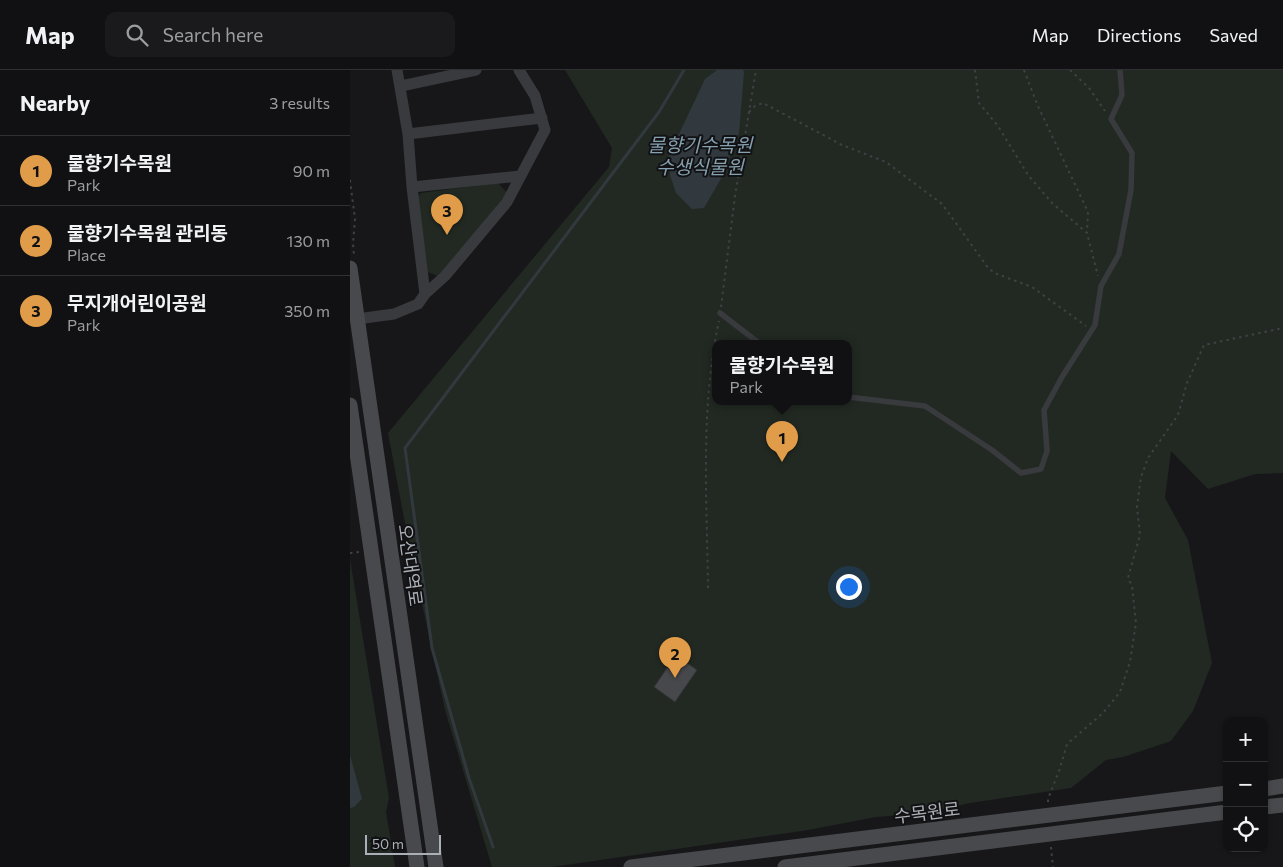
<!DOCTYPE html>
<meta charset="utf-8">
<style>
body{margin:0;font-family:Commissioner,"Noto Sans KR",sans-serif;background:#1a1a1c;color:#f1f3f6}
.controls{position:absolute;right:15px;bottom:15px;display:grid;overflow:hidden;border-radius:10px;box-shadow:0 1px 4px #0004}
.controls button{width:45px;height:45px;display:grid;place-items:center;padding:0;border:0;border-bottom:1px solid #303133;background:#111113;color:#f1f3f6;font:25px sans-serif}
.scale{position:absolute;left:15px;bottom:12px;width:76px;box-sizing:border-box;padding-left:5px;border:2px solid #abb0b7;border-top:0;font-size:14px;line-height:18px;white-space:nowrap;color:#abb0b7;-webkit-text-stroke:4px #121214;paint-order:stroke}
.you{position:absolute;left:498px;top:516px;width:18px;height:18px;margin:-12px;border:4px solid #fff;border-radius:50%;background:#1a73e8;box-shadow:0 0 0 8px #1a73e833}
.badge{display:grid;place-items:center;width:32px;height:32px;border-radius:50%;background:#e09c48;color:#111;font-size:16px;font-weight:700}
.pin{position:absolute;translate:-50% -41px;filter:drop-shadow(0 1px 2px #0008)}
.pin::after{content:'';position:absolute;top:26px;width:18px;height:15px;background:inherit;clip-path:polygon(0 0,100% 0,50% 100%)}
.popup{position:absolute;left:362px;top:270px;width:140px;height:65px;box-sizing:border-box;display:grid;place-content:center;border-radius:10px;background:#111113;filter:drop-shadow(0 1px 4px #0005);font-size:16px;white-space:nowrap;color:#9c9da0}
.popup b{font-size:19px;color:#f1f3f6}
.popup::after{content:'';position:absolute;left:50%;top:100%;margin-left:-10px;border:10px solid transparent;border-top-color:#111113}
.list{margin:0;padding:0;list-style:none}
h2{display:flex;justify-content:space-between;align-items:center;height:65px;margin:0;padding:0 20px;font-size:21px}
h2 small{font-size:16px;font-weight:400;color:#9c9da0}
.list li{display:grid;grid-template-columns:32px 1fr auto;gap:15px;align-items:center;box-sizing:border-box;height:70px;padding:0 20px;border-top:1px solid #303133}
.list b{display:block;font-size:19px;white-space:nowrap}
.list p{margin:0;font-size:16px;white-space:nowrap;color:#9c9da0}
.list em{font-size:16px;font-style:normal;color:#9c9da0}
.icon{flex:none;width:28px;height:28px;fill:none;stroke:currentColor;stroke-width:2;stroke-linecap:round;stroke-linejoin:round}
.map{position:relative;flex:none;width:933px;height:797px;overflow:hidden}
header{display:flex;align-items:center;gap:30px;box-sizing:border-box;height:70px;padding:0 25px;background:#111113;border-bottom:1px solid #303133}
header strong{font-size:24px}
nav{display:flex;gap:28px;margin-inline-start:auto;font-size:18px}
.search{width:350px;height:45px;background:#1a1a1c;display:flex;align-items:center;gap:12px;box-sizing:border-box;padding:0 18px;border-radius:10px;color:#9c9da0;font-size:19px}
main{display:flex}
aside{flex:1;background:#111113}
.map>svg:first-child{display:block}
.green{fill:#222922;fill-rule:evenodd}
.water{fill:#31393e}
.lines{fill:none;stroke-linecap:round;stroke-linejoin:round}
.stream{stroke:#31393e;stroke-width:3}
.building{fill:#46484b;stroke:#313235}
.path{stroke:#3f4145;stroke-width:2;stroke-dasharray:2.5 4;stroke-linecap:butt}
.lane{stroke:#393a3e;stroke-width:5.5}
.street{stroke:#393a3e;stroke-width:11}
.secondary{stroke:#47494d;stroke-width:15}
.labels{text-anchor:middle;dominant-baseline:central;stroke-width:4;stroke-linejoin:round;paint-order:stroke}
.street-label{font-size:18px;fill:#abb0b7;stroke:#121214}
.water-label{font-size:19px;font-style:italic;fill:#85a0af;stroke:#121214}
</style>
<header>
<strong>Map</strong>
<div class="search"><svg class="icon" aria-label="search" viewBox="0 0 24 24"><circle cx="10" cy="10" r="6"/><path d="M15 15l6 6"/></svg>Search here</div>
<nav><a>Map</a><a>Directions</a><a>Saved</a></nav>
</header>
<main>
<aside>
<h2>Nearby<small>3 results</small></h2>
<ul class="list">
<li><span class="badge">1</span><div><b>물향기수목원</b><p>Park</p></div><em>90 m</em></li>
<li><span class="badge">2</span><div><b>물향기수목원 관리동</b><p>Place</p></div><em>130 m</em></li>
<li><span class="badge">3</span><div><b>무지개어린이공원</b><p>Park</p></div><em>350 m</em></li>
</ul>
</aside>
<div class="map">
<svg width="933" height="797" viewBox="0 0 933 797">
<rect width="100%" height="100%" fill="#171719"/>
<!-- green -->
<path class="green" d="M 215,0 L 933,0 L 933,403 L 905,404 L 858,419 L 821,381 L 815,428 L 838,470 L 862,593 L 843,641 L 821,671 L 773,687 L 756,690 L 721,718 L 620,733 L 576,743 L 526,747 L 458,760 L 202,797 L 142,797 L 95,640 L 58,469 L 38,363 L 259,97 L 262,78 ZM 366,273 L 498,273 L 498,331 L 366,331 Z
M 148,113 L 157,123 L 90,207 L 75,201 L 66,128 L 71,123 Z
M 0,489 L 39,728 L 36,742 L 45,797 L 0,797 Z"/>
<!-- water -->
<path class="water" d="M 367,0 L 393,0 L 394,2 L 389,63 L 372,107 L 354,138 L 342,139 L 326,123 L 320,105 L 319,79 L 329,64 L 355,9 Z
M 0,685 L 12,729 L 4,737 L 0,738 Z"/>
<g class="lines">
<!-- stream -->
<path class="stream" d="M 143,777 L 119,708 L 82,578 L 55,378 L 309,42 L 334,0"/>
</g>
<!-- building -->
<path class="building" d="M 326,585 L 347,600 L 325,632 L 304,617 Z"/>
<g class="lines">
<!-- path -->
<path class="path" d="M 625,0 L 629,33 L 648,56 L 678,105 L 702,133 L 737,163 L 748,206
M 674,0 L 687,34 L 738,142 L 737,163
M 720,0 L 739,18 L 755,41
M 399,42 L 405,36 L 413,33 L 492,75 L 536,92 L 592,134 L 639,199 L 647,204 L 682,217 L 736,256
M 0,110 L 5,149 L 3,174 L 4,186
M 371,237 L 385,126 L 406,0
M 0,483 L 10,482
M 358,518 C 357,431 350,337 369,251
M 698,732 L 698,729 L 709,701 L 717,674 L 753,643 L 770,622 L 780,592 L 786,553 L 782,516 L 778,508 L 790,465 L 787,437 L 791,407 L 798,388 L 828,345 L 837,313 L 854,275 L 933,258
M 701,777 L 703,797"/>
<!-- lane -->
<path class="lane" d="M 370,243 L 409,273
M 498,327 L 575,336 L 642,380 L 671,403 L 691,399 L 697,381 L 694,340 L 712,307 L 745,255 L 751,216 L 769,184 L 781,120 L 782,83 L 761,49 L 772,25 L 770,0"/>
<!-- street -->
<path class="street" d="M 47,0 L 58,64 L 62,117 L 75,224
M 51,16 L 126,0
M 58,64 L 192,48
M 62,117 L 170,106
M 7,249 L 44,244 L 68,234 L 75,224 L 95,206 L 157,132 L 195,60 L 185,26 L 169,0"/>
<!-- secondary -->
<path class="secondary" d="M 0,198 L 86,797
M 0,335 L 67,797
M 914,719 L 933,716
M 914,737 L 933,735
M 281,797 L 877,723
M 435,797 L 877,742"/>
</g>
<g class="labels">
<!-- street labels -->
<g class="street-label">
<text transform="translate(61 495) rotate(82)">오산대역로</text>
<text transform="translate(577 742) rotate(-7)">수목원로</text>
</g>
<!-- water labels -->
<g class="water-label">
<text x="350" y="74">물향기수목원<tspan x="350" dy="22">수생식물원</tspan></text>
</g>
</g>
</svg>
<div class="controls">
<button>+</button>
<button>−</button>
<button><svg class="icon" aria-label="locate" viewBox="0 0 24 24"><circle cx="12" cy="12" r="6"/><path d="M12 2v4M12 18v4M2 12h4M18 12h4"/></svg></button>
</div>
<div class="scale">50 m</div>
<div class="you"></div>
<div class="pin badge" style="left:432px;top:392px">1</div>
<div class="popup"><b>물향기수목원</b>Park</div>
<div class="pin badge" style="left:325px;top:608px">2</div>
<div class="pin badge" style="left:97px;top:165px">3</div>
</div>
</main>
